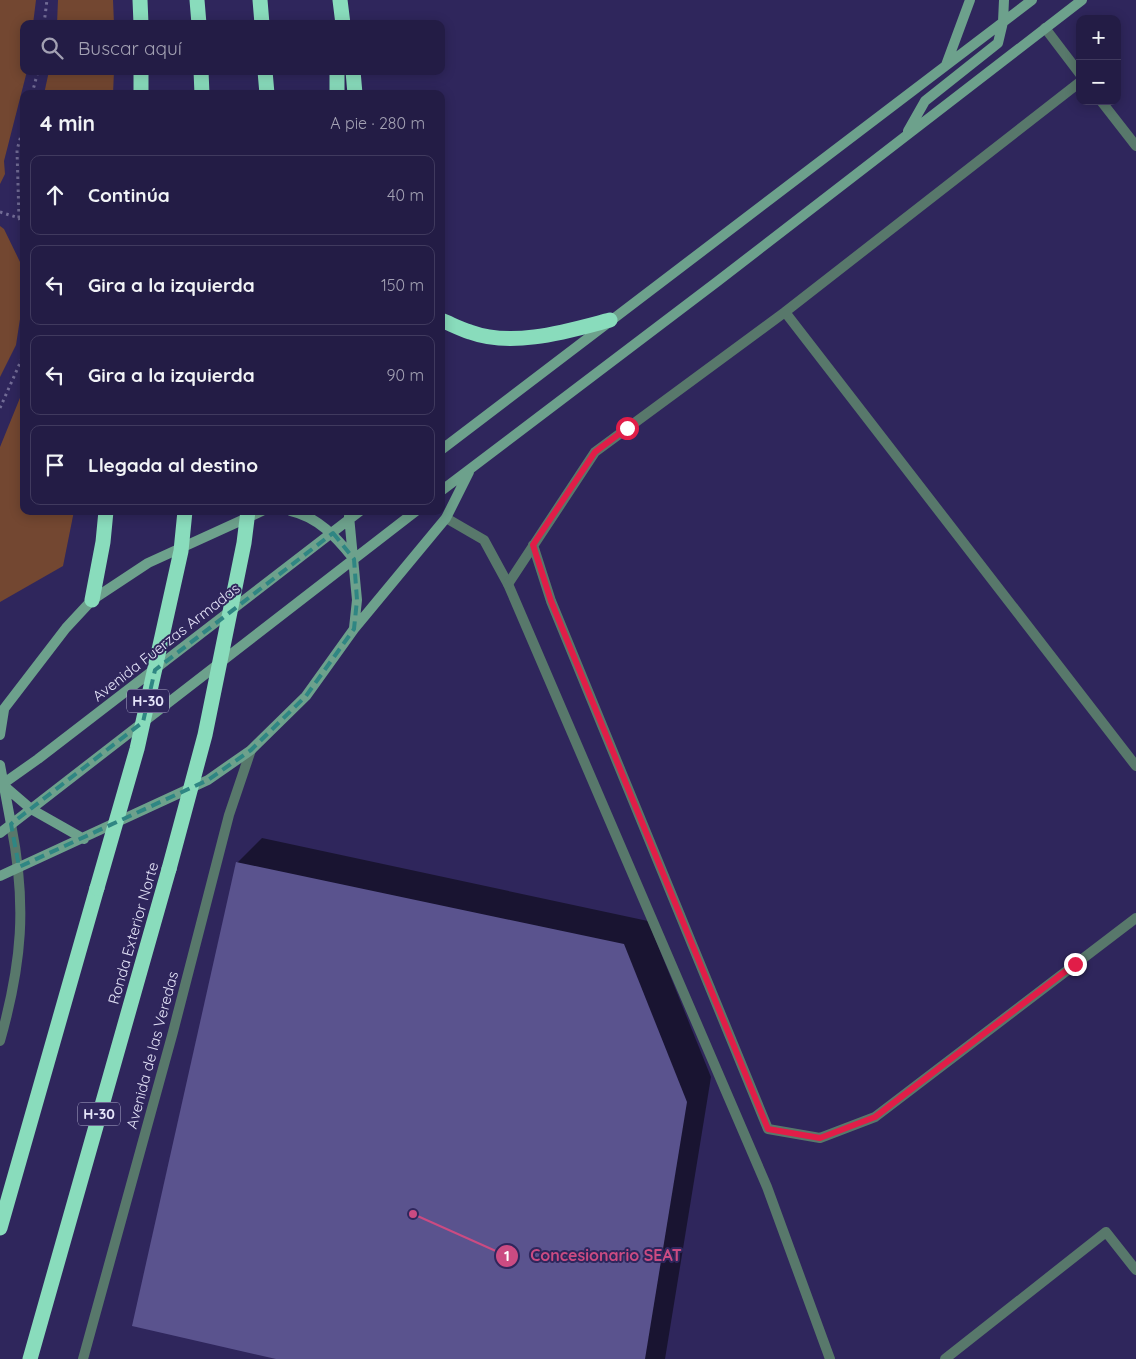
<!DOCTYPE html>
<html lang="es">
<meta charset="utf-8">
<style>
body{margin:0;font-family:Quicksand,sans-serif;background:#2f2950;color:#f1f3f6}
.controls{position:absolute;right:15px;top:15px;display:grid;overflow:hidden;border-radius:10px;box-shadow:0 2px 12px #0003}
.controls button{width:45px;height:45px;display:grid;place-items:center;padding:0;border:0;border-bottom:1px solid #403a5e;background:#231c45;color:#f1f3f6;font:25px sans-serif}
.stop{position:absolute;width:15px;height:15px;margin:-11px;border:4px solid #e11d48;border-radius:50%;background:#fff}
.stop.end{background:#e11d48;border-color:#fff;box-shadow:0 1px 5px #0008}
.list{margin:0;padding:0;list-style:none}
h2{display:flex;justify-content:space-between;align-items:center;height:65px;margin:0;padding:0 20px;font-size:21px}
h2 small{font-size:16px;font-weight:400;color:#a3a1b3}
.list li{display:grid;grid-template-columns:32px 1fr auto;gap:15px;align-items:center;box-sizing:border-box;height:80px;margin:0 10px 10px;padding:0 10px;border:1px solid #403a5e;border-radius:10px}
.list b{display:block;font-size:19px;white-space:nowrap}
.list em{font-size:16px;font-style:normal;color:#a3a1b3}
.icon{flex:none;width:28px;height:28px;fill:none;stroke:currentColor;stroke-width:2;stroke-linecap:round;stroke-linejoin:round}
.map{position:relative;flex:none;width:1136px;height:1359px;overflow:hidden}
.search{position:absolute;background:#231c45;box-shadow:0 2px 12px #0003;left:20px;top:20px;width:425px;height:55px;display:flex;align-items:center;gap:12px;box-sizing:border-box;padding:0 18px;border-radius:10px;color:#a3a1b3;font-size:19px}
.panel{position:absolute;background:#231c45;box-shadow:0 2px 12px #0003;left:20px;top:90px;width:425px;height:425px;border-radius:10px}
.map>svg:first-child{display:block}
.green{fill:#734731}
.shadow{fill:#0007}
.building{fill:#5a538e}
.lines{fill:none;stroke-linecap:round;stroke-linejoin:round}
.path{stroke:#726c96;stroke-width:3;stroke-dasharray:2.5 4;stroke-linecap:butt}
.service{stroke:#58786b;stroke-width:10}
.minor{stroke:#58786b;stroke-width:10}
.tertiary{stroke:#58786b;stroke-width:10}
.secondary{stroke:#6da18c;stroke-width:10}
.motorway{stroke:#89dcbc;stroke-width:15}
.motorway-bridge{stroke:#89dcbc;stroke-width:15}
.route{stroke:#e11d48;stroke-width:6}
.marked{fill:none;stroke:#2f8683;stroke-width:4;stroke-dasharray:10 6;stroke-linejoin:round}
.labels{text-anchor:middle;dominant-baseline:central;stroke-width:4;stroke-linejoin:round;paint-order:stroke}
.shield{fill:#2f265c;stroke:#aeabca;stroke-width:1}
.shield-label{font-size:14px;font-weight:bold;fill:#e5e4f9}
.street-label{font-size:15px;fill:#e5e4f9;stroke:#2f265c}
.leader{fill:none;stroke:#cb4b82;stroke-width:2}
.callout-dot{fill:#cb4b82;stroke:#2f265c;stroke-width:2}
.mark-label{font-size:15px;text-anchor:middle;font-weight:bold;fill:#fff}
.callout-label{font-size:16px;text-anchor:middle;font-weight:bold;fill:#cb4b82;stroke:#2f265c;stroke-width:4;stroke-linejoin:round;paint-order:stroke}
</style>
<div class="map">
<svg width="1136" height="1359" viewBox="0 0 1136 1359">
<rect width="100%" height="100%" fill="#2f265c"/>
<!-- green -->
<path class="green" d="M 0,0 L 36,0 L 33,24 L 24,24 L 24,71 L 27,71 L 4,161 L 5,174 L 0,184 Z
M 58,0 L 113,0 L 114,24 L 57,24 Z
M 49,71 L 114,71 L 113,94 L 44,94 Z
M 0,226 L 4,229 L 22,266 L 22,306 L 16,345 L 0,377 Z
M 24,388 L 24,511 L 74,511 L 63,566 L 0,602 L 0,447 Z"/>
<!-- shadow -->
<path class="shadow" d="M 262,838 L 648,921 L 711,1077 L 665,1359 L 282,1359 L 237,863 Z"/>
<!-- building -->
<path class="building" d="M 236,862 L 624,944 L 687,1102 L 645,1359 L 276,1359 L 132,1326 Z"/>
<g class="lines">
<!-- path -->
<path class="path" d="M 44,24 L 47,0
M 32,94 L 38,71
M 0,212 L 19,218 L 24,230
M 19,218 L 17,150 L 24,125
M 0,408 L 24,354"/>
<!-- service -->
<path class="service" d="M 446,518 L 484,540 L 508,584 L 767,1187 L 830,1359"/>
<!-- minor -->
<path class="minor" d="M 1045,28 L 1080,74
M 1101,101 L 1136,146
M 785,312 L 1080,82
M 533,545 L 551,601 L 768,1129 L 820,1138 L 875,1117 L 1136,918
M 508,584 L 595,452 L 785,312 L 1136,766
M 945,1359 L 1106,1232 L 1136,1270"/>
<!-- tertiary -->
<path class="tertiary" d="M 0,1041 C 22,963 27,905 11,824
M 83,1359 L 173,1032 L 229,815 L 251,750"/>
<!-- secondary -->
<path class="secondary" d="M 946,65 L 970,0
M 908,131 L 925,101 L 998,43 L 1003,22 L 1004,0
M 441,450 L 1032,0
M 441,491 L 718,281 L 1082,0
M 291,511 C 318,517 336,537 353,558
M 349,516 L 357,600 L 354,628
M 0,714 L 66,628 L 92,600 L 148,563 L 262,511
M 0,735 L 4,710
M 0,765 L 11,824
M 2,784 L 31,809 L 84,839
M 0,786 L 38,759 L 360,511
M 0,833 L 416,511
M 0,876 L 208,780 L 251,750 L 306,696 L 354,629 L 446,518 L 469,472"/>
<!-- motorway -->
<path class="motorway" d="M 140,0 L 141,24
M 197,0 L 199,24
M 260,0 L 262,24
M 340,0 L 343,24
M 201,71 L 202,94
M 265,71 L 267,94
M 337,71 L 337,94
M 353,71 L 355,94
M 141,94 L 141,71
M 441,320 C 451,324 460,329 470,332 C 513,348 568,331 610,320
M 92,600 L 103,542 L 106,511
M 0,1228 L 97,888
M 30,1359 L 169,869"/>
<!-- motorway-bridge -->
<path class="motorway-bridge" d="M 169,869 L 205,735 L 244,543 L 248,511
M 97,888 L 137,749 L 181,551 L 185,511"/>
</g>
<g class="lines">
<!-- route -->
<path class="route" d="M 627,428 L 595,452 L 533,545 L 551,601 L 768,1129 L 820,1138 L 875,1117 L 1075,964"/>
</g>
<!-- marked area -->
<path class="marked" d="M 333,533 L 354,559 L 357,600 L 354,629 L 306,696 L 251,750 L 208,780 L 19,867 L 11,824 L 143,722 L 155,670 Z"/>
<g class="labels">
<!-- shield labels -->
<g class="shield">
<rect x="127" y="689.5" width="42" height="23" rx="4"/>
<rect x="78" y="1102.5" width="42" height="23" rx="4"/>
</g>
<g class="shield-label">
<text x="148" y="701">H-30</text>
<text x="99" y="1114">H-30</text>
</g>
<!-- street labels -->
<g class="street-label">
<text transform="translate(166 642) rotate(-38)">Avenida Fuerzas Armadas</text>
<text transform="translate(133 933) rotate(-74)">Ronda Exterior Norte</text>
<text transform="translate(152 1050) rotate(-75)">Avenida de las Veredas</text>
</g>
</g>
<!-- callouts -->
<path class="leader" d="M413 1214L507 1256"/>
<g class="callout-dot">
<circle cx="413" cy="1214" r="5"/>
<circle cx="507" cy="1256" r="12"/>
</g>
<g class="mark-label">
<text x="507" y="1261">1</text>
</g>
<g class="callout-label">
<text x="606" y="1261">Concesionario SEAT</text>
</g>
</svg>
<div class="controls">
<button>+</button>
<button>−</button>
</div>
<div class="stop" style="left:627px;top:428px"></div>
<div class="stop end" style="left:1075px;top:964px"></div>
<div class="search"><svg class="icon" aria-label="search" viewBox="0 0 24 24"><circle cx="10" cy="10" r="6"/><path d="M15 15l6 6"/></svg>Buscar aquí</div>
<section class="panel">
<h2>4 min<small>A pie · 280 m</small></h2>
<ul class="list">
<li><svg class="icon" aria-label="ahead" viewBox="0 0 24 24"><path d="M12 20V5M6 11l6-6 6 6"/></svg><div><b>Continúa</b></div><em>40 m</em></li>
<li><svg class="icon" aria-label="left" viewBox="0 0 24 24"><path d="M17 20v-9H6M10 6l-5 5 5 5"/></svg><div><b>Gira a la izquierda</b></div><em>150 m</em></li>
<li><svg class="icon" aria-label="left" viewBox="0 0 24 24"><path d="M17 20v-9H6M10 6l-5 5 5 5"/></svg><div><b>Gira a la izquierda</b></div><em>90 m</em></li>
<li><svg class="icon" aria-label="arrive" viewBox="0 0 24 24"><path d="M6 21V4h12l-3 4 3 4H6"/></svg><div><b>Llegada al destino</b></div></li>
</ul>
</section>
</div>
